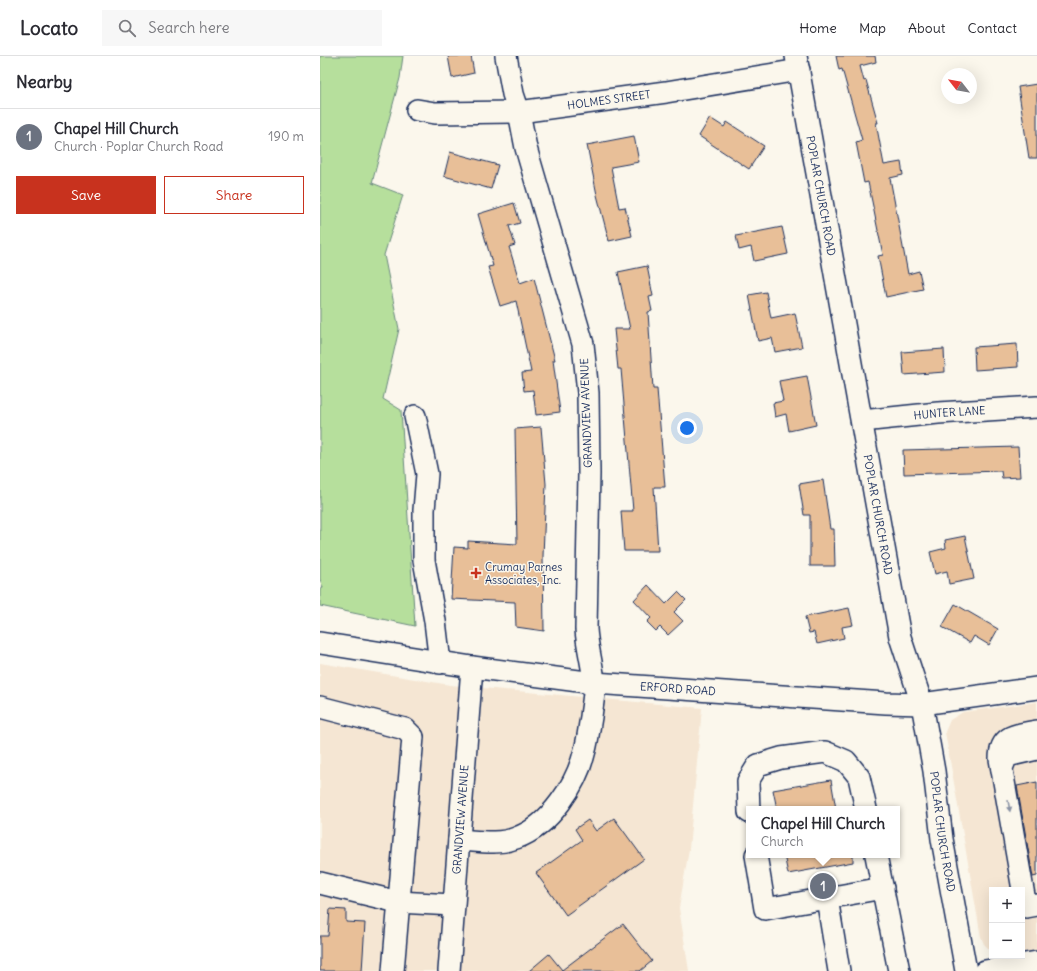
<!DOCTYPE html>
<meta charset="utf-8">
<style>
body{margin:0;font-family:Delius,sans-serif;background:#f7f7f7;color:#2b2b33}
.controls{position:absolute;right:12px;bottom:12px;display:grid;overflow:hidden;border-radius:0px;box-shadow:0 4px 16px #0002}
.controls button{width:36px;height:36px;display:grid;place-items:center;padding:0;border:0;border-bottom:1px solid #e1e1e2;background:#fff;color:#2b2b33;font:20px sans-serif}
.compass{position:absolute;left:621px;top:12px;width:36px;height:36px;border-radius:50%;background:#fff;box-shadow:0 4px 16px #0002;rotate:301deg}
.you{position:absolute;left:367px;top:372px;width:14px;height:14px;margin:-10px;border:3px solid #fff;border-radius:50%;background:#1a73e8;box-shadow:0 0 0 6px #1a73e833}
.badge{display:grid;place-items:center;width:26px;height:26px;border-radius:50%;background:#c8321e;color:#fff;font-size:13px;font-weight:700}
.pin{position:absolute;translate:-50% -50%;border:2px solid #fff;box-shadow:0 1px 4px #0006}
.popup{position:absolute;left:426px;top:750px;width:154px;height:52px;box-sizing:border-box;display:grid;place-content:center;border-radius:0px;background:#fff;filter:drop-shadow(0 1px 3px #0005);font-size:13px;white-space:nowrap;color:#7c7c81}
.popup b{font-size:15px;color:#2b2b33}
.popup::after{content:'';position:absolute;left:50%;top:100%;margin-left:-8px;border:8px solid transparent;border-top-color:#fff}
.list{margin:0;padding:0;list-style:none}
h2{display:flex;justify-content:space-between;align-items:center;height:52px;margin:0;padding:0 16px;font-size:17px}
h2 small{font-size:13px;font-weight:400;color:#7c7c81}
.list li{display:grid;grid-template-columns:26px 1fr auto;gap:12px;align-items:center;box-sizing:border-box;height:56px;padding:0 16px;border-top:1px solid #e1e1e2}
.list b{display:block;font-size:15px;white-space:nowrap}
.list p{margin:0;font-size:13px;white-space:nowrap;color:#7c7c81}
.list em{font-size:13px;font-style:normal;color:#7c7c81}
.actions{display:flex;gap:8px;padding:12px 16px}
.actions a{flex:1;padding:9px 0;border:1px solid #c8321e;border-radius:0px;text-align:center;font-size:14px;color:#c8321e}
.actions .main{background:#c8321e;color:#fff}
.icon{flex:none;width:22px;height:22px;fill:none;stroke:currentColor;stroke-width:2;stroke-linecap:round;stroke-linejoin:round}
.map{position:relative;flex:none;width:717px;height:915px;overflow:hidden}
header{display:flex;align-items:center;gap:24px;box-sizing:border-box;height:56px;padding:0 20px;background:#fff;border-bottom:1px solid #e1e1e2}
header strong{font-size:19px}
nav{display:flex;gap:22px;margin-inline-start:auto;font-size:14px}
.search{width:280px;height:36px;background:#f7f7f7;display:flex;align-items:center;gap:10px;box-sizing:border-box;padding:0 14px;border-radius:0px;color:#7c7c81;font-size:15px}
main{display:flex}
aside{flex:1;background:#fff}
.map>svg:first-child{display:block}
.built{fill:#f5e6d3}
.green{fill:#b6df9c;stroke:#68877d}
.building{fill:#e8bf98;stroke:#1b2f5e}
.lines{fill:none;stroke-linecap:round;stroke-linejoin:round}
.minor-casing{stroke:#1b2f5e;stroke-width:24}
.minor{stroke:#fbf7ec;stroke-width:21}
.oneway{fill:#8b93a5}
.poi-dot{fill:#c8321e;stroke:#fbf7ec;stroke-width:1.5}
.labels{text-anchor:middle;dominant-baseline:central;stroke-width:3;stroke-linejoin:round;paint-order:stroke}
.street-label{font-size:11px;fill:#1b2f5e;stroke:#fbf7ec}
.poi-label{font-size:11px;fill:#1b2f5e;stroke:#fbf7ec;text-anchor:start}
</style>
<header>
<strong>Locato</strong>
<div class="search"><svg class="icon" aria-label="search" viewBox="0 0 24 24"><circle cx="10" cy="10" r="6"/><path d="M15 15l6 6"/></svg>Search here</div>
<nav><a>Home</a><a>Map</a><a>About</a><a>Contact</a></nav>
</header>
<main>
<aside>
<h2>Nearby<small></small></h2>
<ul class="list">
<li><span class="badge" style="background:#6b7280">1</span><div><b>Chapel Hill Church</b><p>Church · Poplar Church Road</p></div><em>190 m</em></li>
</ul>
<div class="actions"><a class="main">Save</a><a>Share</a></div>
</aside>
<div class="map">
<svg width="717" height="915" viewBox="0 0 717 915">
<rect width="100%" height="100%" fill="#fbf7ec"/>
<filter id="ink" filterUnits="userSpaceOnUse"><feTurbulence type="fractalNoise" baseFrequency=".025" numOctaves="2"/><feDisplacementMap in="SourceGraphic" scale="8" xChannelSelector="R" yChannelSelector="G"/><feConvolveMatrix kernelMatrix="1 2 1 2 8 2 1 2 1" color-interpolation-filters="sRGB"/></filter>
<g filter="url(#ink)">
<!-- built -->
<path class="built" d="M 0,607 L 130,629 L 382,652 L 369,793 L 359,852 L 369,915 L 0,915 Z
M 717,646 L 717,895 L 702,897 L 702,834 L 672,834 L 672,896 L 664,888 L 661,881 L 625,676 L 630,664 L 643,656 Z"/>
<!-- green -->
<path class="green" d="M 0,0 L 83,0 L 80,22 L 52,127 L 83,139 L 64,199 L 79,273 L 63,343 L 81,354 L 95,570 L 0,550 L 0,534 L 3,532 L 0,523 Z"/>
<!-- building -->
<path class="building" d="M 128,0 L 151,0 L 154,17 L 132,22 Z
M 516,0 L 555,0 L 556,6 L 540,10 L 544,25 L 546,24 L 558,67 L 556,67 L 564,109 L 581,106 L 583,119 L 570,122 L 588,218 L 599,215 L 603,233 L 566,241 L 558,200 L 563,199 L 548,126 L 544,127 L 536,86 L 542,84 L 522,13 L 519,14 Z
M 717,28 L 717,102 L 709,102 L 698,31 Z
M 390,62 L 404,71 L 407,66 L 444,90 L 429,113 L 379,80 Z
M 314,80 L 319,106 L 291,111 L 299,152 L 305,151 L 312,180 L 289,185 L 277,139 L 267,89 Z
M 130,96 L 178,109 L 171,133 L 124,120 Z
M 194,147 L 200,167 L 189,170 L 195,189 L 189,191 L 200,227 L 214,222 L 235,304 L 233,304 L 240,356 L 216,359 L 213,334 L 204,335 L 202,317 L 211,316 L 196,245 L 180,250 L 168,211 L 173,210 L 158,158 Z
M 462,171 L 468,198 L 434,205 L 431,191 L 419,194 L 416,180 Z
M 327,210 L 333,240 L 329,241 L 332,255 L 328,256 L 333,333 L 337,333 L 345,431 L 334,431 L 338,495 L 304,495 L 301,455 L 313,455 L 301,313 L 298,313 L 294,273 L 310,273 L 298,216 Z
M 446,236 L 451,262 L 475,257 L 482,291 L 455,296 L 452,282 L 438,285 L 429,239 Z
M 697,288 L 698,311 L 655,314 L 654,291 Z
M 624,293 L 625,316 L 584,319 L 582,296 Z
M 487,320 L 496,369 L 469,375 L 466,358 L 455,361 L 453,347 L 463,345 L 459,325 Z
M 221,371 L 226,428 L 223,500 L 224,575 L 196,571 L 195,546 L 131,543 L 134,491 L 148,492 L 148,485 L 197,488 L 195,373 Z
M 698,391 L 700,421 L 682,422 L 681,415 L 584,418 L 583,394 Z
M 503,424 L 510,473 L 514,473 L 515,510 L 490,510 L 490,459 L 484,459 L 479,428 Z
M 645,480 L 654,523 L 629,528 L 627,515 L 615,518 L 610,496 L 626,492 L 625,484 Z
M 328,529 L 346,548 L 358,536 L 366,544 L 354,556 L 363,565 L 348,579 L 340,571 L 336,575 L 327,566 L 331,562 L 314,544 Z
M 635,548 L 678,573 L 669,589 L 654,580 L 650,587 L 622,571 Z
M 529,552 L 533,569 L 522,571 L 524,582 L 497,588 L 494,576 L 489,577 L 485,561 Z
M 511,724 L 516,753 L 457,753 L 453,734 Z
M 717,726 L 717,820 L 713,821 L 697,730 Z
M 294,762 L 324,803 L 246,859 L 216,817 L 262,784 L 255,773 L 268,764 L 276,775 Z
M 464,799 L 533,799 L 533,806 L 468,818 Z
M 10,853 L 26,854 L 26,866 L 45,867 L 42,915 L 0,915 L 0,880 L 8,880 Z
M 303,868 L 332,905 L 320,915 L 209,915 L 229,898 L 242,914 Z"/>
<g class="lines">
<!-- minor casing -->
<g class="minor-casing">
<g id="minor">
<path id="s1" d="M 476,0 L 580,581 L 602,648 L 614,715 L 622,783 L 646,915"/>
<path id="s2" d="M 97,54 L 115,57 L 199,56 L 346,36 L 479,14"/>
<path d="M 95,360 L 107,418 L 104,454 L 104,504 L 115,565 L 120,607"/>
<path id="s3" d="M 542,365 L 618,357 L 717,351"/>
<path id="s4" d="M 0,587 L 152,611 L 274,627 L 566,647 L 602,648 L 717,632"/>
<path d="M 0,651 L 85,673 L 93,681 L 73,915"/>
<path d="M 717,675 C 697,679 680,678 680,703 L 706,851 L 717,849"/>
<path d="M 682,712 L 687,700 L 717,693"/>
<path d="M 429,756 L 428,725 L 438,709 L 461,702 L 505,696 L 526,705 L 539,721 L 546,753"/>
<path d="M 139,784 C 157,785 179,789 196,782 C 230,770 257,728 265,694 C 268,683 269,672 271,661 C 272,650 275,638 274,627 C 273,610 267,591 266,573 L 269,418 L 268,337 L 263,288 L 206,92 L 199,56 L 193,38 L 186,0"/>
<path d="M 436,799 L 445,853 L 507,842 L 519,915"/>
<path d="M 556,799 L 579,915"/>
<path d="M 0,827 L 78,846 L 133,849"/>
<path d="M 507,842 L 563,832"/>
<path id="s5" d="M 129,915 L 152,611"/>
<path d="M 665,915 L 717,906"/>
</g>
</g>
<!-- minor -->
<use href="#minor" class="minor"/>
</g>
<!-- one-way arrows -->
<defs><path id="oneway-solid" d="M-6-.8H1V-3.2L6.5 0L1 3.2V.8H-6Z"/></defs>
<use class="oneway" href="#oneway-solid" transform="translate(689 750) rotate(80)"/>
</g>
<!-- markers -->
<path class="poi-dot" d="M154 511h4v4h4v4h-4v4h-4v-4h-4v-4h4z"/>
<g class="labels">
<!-- street labels -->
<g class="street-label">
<text stroke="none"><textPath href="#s2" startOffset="193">HOLMES STREET</textPath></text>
<text stroke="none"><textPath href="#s1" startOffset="142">POPLAR CHURCH ROAD</textPath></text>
<text transform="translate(266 357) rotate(-92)">GRANDVIEW AVENUE</text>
<text stroke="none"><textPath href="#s3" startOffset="88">HUNTER LANE</textPath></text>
<text stroke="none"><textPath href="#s1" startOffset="466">POPLAR CHURCH ROAD</textPath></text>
<text stroke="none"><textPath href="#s4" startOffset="361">ERFORD ROAD</textPath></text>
<text stroke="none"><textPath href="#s5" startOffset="152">GRANDVIEW AVENUE</textPath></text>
<text stroke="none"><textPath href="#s1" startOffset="790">POPLAR CHURCH ROAD</textPath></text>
</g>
<!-- poi labels -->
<g class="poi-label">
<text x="165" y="511">Crumay Parnes<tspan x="165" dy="13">Associates, Inc.</tspan></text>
</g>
</g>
</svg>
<div class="controls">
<button>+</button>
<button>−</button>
</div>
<svg class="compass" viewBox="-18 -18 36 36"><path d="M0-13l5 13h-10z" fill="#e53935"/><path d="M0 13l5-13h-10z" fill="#7c7c81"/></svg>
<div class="you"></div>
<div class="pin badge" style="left:503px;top:830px;background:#6b7280">1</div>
<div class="popup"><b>Chapel Hill Church</b>Church</div>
</div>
</main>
